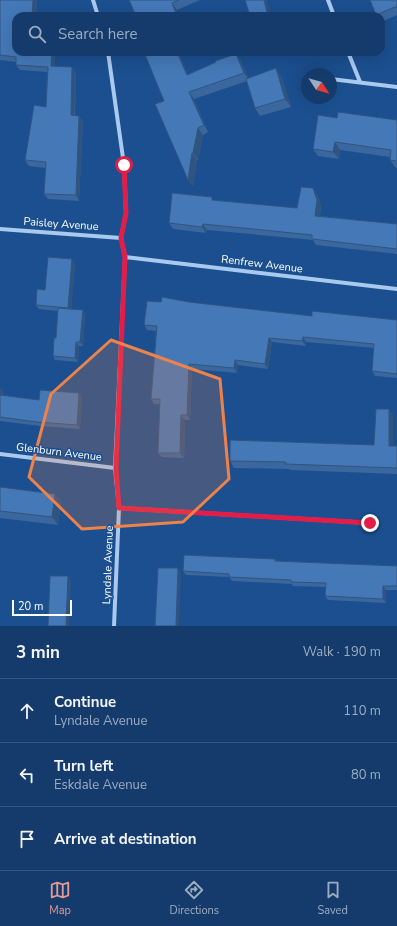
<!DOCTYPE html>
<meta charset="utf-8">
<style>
body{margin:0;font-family:"Nunito Sans",sans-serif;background:#1d4271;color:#f1f3f6}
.compass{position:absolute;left:301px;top:68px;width:36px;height:36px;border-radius:50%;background:#143b6b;box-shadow:0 4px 16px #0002;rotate:126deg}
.scale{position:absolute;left:12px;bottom:10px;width:60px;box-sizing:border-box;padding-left:4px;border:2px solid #fff;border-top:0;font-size:11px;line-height:14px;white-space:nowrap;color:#fff;-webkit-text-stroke:3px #1b4f8f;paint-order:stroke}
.stop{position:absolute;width:12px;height:12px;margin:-9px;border:3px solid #e11d48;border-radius:50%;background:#fff}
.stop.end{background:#e11d48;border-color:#fff;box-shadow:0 1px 4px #0008}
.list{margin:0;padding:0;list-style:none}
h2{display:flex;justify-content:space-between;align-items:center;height:52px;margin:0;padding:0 16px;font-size:17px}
h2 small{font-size:13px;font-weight:400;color:#9dadc1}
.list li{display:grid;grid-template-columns:26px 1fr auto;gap:12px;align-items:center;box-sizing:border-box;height:64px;padding:0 16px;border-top:1px solid #33557e}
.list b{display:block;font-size:15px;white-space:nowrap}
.list p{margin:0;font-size:13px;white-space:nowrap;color:#9dadc1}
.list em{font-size:13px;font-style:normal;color:#9dadc1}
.icon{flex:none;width:22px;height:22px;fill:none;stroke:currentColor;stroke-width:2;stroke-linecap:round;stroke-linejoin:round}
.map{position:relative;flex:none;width:397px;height:626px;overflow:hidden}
.search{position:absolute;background:#143b6b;box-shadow:0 4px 16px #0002;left:12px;right:12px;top:12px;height:44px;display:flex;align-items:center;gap:10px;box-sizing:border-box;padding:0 14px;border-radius:12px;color:#9dadc1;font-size:15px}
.sheet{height:244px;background:#143b6b}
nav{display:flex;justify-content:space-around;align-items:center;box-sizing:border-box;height:56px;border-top:1px solid #33557e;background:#143b6b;font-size:11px;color:#9dadc1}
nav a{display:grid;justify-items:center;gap:2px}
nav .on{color:#e69b98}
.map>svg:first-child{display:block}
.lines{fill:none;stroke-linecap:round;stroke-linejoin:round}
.minor{stroke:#a9c9ee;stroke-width:4}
.wall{fill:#3a679d}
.shaded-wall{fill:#305480}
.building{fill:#4478b7;stroke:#305480}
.route{stroke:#e11d48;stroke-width:5}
.marked{fill:#ee8249;fill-opacity:0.2;stroke:#ee8249;stroke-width:3;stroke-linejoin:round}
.labels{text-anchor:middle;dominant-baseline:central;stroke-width:3;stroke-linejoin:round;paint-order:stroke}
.street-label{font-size:11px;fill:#fff;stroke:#1b4f8f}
</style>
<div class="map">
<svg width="397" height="626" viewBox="0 0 397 626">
<rect width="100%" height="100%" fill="#1b4f8f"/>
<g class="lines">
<!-- minor -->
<path class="minor" d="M 93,0 L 98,16
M 328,0 L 334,16
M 108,52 L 124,165 L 126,213 L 121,238 L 125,257 L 115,468 L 119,508 L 114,626
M 348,52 L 360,82
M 331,79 L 397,87
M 0,229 L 121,238
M 125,257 L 397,289
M 0,454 L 115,468
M 119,508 L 370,523"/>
</g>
<!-- wall -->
<path class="wall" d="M 0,0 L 37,0 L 36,16 L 16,16 L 55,52 L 55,66 L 76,72 L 75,115 L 79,116 L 83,121 L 79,201 L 48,199 L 44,194 L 46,168 L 29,166 L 25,160 L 46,107 L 47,72 L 20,70 L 16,65 L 16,62 L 0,60 Z
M 129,0 L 200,0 L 177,10 Z
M 397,0 L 397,15 L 381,22 L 381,16 L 377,16 L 376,15 Z
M 263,52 L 271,52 L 265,54 Z
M 236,54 L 241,61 L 248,78 L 281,76 L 291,107 L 260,116 L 255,108 L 247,81 L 194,99 L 208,132 L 203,135 L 198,160 L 197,160 L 193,187 L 188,180 L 164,101 L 188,74 Z
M 337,118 L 397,120 L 397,168 L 395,167 L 390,160 L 390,157 L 340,150 L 339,159 L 318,156 L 313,149 Z
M 317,194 L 321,206 L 320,216 L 397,224 L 397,254 L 316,245 L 313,240 L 207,230 L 206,233 L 173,229 L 169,223 L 214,200 L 297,208 Z
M 75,263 L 71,309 L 83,310 L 85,314 L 83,346 L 79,346 L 78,362 L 55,360 L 53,356 L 56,338 L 58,311 L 39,309 L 36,305 L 45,290 Z
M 161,302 L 189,302 L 312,316 L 397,320 L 397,378 L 375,376 L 372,371 L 374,348 L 306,342 L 306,346 L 272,342 L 268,369 L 238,365 L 237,373 L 192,369 L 190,420 L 185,420 L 184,458 L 162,457 L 158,453 L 160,404 L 154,404 L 151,399 L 156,331 L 147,330 L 144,325 Z
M 0,388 L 3,392 L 3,395 L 39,400 L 82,397 L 80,429 L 40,426 L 0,421 Z
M 389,409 L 393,416 L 393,446 L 397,446 L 397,474 L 290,470 L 289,469 L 234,468 L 230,461 L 374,445 Z
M 0,487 L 61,501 L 58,525 L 0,518 Z
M 275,559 L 277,561 L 397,566 L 397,590 L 386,590 L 386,603 L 328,600 L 325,596 L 326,587 L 293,586 L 292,584 L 232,581 L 229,577 L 186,575 L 183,571 Z"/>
<!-- shaded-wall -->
<path class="shaded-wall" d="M 33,0 L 37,0 L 36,16 L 32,16 Z
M 264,0 L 267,0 L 271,16 L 268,16 Z
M 172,3 L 177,10 L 179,16 L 177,16 Z
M 52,52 L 55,52 L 55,71 L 51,66 Z
M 177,52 L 179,52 L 191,82 L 187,75 Z
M 236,54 L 241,61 L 249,80 L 244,73 Z
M 72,67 L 76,72 L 74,121 L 71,115 Z
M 276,68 L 281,76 L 291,107 L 285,99 Z
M 189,92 L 194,99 L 208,132 L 204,125 Z
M 79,116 L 83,121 L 79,201 L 76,195 Z
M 198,128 L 203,135 L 198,160 L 193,153 Z
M 335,142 L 340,150 L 339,159 L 333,152 Z
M 192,153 L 197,160 L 193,187 L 188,180 Z
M 313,188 L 317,194 L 321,206 L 319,221 L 315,216 Z
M 203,224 L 207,230 L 206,233 L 202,227 Z
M 72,259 L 75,263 L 71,312 L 68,308 Z
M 83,310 L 85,314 L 83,346 L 80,342 Z
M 303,337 L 306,342 L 306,346 L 302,341 Z
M 269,338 L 272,342 L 268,369 L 265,364 Z
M 76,342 L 79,346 L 78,362 L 75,358 Z
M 235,360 L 238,365 L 237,373 L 234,368 Z
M 189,364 L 192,369 L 190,420 L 187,415 Z
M 0,388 L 3,392 L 2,398 L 0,395 Z
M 79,393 L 82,397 L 80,429 L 77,425 Z
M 389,409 L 393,416 L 393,453 L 389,446 Z
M 181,415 L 185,420 L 184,458 L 180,453 Z
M 55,494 L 61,501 L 58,525 L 52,517 Z
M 178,568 L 181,572 L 179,626 L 176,626 Z
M 68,576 L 71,580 L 69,626 L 66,626 Z
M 383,586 L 386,590 L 386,603 L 383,599 Z"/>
<!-- building -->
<path class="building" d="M 0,0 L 33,0 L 32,16 L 16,16 L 16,52 L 52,52 L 51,66 L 72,67 L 71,115 L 79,116 L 76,195 L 44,194 L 46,162 L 25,160 L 34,105 L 46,107 L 48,67 L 16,65 L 16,57 L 0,55 Z
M 129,0 L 179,0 L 172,3 L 177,16 L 136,16 Z
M 245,0 L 264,0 L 268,16 L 250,16 Z
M 370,0 L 397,0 L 397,6 L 376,15 Z
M 144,52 L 177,52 L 187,75 L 216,62 L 215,61 L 236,54 L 244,73 L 189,92 L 204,125 L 198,128 L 193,153 L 192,153 L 188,180 L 155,104 L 164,101 Z
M 276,68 L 285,99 L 255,108 L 246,79 Z
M 338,112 L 397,120 L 397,161 L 390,160 L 391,150 L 335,142 L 333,152 L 313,149 L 318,115 L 337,118 Z
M 301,187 L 313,188 L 317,200 L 315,216 L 397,224 L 397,249 L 312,239 L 312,235 L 203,224 L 202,227 L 169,223 L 172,193 L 212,197 L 212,200 L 297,208 Z
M 48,257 L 72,259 L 68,308 L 36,305 L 37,289 L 45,290 Z
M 162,297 L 189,302 L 312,316 L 312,311 L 397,320 L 397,374 L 372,371 L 374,344 L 303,337 L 302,341 L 269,338 L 265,364 L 235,360 L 234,368 L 189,364 L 187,415 L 181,415 L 180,453 L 158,453 L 160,399 L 151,399 L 157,326 L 144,325 L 147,301 L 161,302 Z
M 58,308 L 83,310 L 80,342 L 76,342 L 75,358 L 53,356 L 54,338 L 56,338 Z
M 40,390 L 79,393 L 77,425 L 37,422 L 0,417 L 0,395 L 39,400 Z
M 376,409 L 389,409 L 389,446 L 397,446 L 397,468 L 285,464 L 286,462 L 230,461 L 230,440 L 374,445 Z
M 0,487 L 55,494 L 52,517 L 0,511 Z
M 184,555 L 275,559 L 275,561 L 397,566 L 397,586 L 383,586 L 383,599 L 325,596 L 326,583 L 291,582 L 291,580 L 229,577 L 229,574 L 183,571 Z
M 158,568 L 178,568 L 176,626 L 155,626 Z
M 50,576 L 68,576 L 66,626 L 48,626 Z"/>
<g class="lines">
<!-- route -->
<path class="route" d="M 124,165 L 126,213 L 121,238 L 125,257 L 116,468 L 119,508 L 370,523"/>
</g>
<!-- marked area -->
<path class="marked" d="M 111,340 L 220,379 L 229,479 L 183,522 L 82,529 L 29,477 L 51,394 Z"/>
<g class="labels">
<!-- street labels -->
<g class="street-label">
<text transform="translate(61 224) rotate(4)">Paisley Avenue</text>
<text transform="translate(262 264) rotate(7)">Renfrew Avenue</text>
<text transform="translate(59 452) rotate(7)">Glenburn Avenue</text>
<text transform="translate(108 565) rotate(-88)">Lyndale Avenue</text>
</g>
</g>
</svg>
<svg class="compass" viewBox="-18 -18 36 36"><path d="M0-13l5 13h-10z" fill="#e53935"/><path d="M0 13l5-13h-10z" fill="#9dadc1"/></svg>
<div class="scale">20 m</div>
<div class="stop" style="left:124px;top:165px"></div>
<div class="stop end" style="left:370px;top:523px"></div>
<div class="search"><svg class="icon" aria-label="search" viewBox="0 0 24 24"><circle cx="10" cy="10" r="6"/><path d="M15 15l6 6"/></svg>Search here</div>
</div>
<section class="sheet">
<h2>3 min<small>Walk · 190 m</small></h2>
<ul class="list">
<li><svg class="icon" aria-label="ahead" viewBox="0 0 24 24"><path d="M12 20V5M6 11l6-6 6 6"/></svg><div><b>Continue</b><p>Lyndale Avenue</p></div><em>110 m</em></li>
<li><svg class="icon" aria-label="left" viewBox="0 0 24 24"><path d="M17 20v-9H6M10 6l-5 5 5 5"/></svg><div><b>Turn left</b><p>Eskdale Avenue</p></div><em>80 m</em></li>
<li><svg class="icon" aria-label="arrive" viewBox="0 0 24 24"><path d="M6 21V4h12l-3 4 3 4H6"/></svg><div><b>Arrive at destination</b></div></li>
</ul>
</section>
<nav>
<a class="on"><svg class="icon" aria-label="map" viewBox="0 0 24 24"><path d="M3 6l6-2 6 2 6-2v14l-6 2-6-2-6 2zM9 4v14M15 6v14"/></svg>Map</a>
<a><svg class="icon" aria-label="directions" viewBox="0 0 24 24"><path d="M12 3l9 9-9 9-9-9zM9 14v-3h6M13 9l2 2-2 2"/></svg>Directions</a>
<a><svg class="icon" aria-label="saved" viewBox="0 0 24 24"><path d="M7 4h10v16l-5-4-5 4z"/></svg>Saved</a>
</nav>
